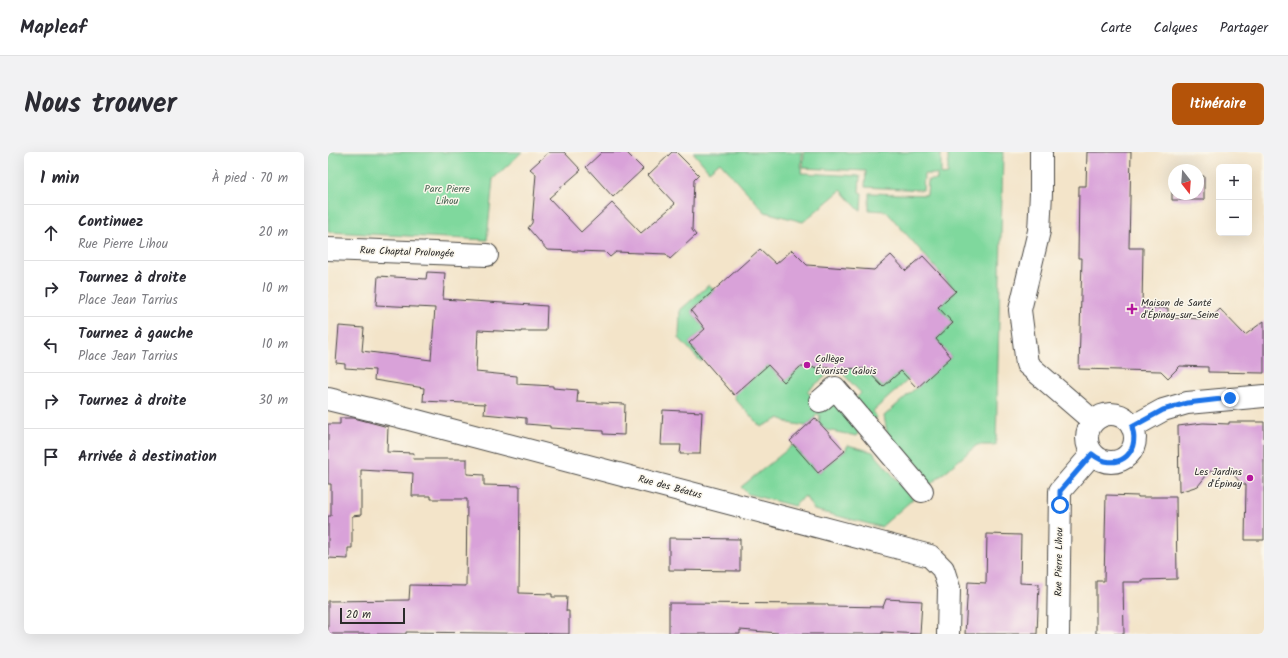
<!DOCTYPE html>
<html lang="fr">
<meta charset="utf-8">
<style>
body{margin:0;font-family:Kalam,sans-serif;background:#f2f2f3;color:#2b2b33}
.controls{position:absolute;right:12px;top:12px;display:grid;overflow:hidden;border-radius:6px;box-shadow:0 4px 16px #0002}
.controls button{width:36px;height:36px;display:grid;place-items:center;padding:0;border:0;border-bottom:1px solid #e1e1e2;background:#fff;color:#2b2b33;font:20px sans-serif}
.compass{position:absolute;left:840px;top:12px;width:36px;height:36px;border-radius:50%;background:#fff;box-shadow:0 4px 16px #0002;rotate:163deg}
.scale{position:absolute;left:12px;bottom:10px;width:65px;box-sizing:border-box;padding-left:4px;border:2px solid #2b2b2b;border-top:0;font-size:11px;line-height:14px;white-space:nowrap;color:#2b2b2b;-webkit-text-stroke:3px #fbf7ec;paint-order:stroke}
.stop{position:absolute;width:12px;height:12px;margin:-9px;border:3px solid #1a73e8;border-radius:50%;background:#fff}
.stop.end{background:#1a73e8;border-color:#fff;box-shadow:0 1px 4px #0008}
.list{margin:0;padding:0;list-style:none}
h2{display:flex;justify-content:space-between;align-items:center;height:52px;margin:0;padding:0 16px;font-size:17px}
h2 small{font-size:13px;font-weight:400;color:#7c7c81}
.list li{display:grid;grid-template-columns:26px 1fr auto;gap:12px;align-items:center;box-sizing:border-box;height:56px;padding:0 16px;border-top:1px solid #e1e1e2}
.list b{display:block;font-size:15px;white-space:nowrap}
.list p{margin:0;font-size:13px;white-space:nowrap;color:#7c7c81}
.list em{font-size:13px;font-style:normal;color:#7c7c81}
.icon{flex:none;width:22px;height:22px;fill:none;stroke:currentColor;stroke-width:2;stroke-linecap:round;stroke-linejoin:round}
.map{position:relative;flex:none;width:936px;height:482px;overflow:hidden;border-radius:6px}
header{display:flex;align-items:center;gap:24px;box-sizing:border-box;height:56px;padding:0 20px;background:#fff;border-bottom:1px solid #e1e1e2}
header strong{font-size:19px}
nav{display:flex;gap:22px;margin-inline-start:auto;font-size:14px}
.intro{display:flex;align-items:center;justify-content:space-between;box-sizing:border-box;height:96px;padding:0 24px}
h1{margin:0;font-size:28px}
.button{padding:10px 18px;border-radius:6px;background:#b45309;color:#fff;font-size:14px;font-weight:700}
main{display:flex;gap:24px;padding:0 24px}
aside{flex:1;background:#fff;border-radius:6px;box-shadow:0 4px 16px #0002}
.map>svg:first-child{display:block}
.green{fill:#7fd89d;stroke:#558264}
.building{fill:#d9a2d9}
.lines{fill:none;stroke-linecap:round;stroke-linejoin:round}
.minor-casing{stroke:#494743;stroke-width:24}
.minor{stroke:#fff;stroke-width:22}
.route{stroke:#1a73e8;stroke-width:5}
.poi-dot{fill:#b5179e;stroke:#fbf7ec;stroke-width:1.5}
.labels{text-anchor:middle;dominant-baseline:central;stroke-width:3;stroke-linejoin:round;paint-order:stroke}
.park-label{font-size:10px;fill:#445f4d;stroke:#fbf7ec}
.street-label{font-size:10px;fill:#2b2b2b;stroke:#fbf7ec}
.poi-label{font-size:10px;fill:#2b2b2b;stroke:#fbf7ec;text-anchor:start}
</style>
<header>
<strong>Mapleaf</strong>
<nav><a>Carte</a><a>Calques</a><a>Partager</a></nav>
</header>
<div class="intro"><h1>Nous trouver</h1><a class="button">Itinéraire</a></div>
<main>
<aside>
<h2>1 min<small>À pied · 70 m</small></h2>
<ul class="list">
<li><svg class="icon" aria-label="ahead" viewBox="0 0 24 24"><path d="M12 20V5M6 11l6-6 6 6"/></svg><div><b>Continuez</b><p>Rue Pierre Lihou</p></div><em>20 m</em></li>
<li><svg class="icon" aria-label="right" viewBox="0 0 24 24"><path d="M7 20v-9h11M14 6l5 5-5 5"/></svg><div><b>Tournez à droite</b><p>Place Jean Tarrius</p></div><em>10 m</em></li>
<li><svg class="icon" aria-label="left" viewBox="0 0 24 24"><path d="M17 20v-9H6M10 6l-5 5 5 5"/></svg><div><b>Tournez à gauche</b><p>Place Jean Tarrius</p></div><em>10 m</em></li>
<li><svg class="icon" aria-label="right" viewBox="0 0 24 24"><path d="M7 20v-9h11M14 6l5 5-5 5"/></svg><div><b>Tournez à droite</b></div><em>30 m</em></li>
<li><svg class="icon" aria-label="arrive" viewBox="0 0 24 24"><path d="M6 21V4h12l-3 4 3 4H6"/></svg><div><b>Arrivée à destination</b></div></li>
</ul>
</aside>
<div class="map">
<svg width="936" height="482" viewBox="0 0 936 482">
<rect width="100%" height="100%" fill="#fbf7ec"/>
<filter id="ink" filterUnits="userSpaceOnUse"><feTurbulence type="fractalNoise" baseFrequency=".025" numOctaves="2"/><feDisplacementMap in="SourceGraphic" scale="8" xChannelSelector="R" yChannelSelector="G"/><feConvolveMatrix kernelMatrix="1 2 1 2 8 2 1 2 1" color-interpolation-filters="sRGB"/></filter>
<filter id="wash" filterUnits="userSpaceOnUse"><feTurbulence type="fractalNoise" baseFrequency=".012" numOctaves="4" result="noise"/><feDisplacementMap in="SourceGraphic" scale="16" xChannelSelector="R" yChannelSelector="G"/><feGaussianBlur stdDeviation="0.9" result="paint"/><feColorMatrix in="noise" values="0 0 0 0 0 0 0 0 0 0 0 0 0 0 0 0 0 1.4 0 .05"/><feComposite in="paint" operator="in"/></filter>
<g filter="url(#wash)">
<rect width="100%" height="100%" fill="#f3e4c9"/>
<!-- green -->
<path class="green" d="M 0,0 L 194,0 L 165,27 L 159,88 L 0,80 Z
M 365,0 L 474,0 L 473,21 L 532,24 L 531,40 L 534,41 L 533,58 L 531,58 L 513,38 L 475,70 L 437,60 L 392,10 L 381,19 Z
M 476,0 L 613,0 L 613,23 L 620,22 L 620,0 L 675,0 L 668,293 L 649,293 L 598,336 L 561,291 L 556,264 L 623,205 L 608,187 L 625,171 L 610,155 L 628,139 L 558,59 L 541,58 L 541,41 L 599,43 L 600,28 L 609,28 L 609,22 L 596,22 L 595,38 L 537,35 L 538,19 L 475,16 Z
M 381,133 L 386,138 L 363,159 L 377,177 L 361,191 L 375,208 L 373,210 L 351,186 L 352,158 Z
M 440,213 L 456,230 L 472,215 L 497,216 L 497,225 L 479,239 L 492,255 L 504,246 L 531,277 L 529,284 L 498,278 L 491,271 L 492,263 L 488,262 L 487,266 L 478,274 L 461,271 L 452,266 L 433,275 L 408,248 L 406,243 Z
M 515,216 L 538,217 L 555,235 L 573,219 L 581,227 L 545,259 L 549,266 L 543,268 L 526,248 L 533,241 L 516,223 Z
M 465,293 L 490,321 L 517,299 L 520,293 L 545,300 L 585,347 L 553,375 L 486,358 L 477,344 L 466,354 L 420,342 L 413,335 Z"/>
<g id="blocks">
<!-- building -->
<path class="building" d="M 221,0 L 236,0 L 253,18 L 221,46 L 253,80 L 284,51 L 313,81 L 347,52 L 320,23 L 344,0 L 348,0 L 371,23 L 366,28 L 364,78 L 368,83 L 342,107 L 338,102 L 288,100 L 282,105 L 277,100 L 219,98 L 200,76 L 204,71 L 208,22 L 202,17 Z
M 274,0 L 298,0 L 315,17 L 285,45 L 258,15 Z
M 759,0 L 803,0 L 801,96 L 815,96 L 814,156 L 840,156 L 840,166 L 882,167 L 892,157 L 917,183 L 936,169 L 936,221 L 880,220 L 880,215 L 852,214 L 840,226 L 833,219 L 751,217 L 754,106 L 750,106 L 751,34 L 758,34 Z
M 844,24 L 846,24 L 846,42 L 870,42 L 870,24 L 876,24 L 876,48 L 844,48 Z
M 432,97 L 448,112 L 464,98 L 479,113 L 546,118 L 563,103 L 578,119 L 595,104 L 628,139 L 610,155 L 625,171 L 608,187 L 623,205 L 589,236 L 573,219 L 555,235 L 538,217 L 472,215 L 456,230 L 440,213 L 406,243 L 361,191 L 377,177 L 363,159 Z
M 99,120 L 117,121 L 115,147 L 219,154 L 218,179 L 193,179 L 193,180 L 150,178 L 148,220 L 189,224 L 189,232 L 225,234 L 225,236 L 250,238 L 249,250 L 297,252 L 296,283 L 275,282 L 275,279 L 222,276 L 222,274 L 198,272 L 198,266 L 156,262 L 157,252 L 95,249 L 96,236 L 46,228 L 47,218 L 17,216 L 17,212 L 8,211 L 11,174 L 36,176 L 34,199 L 103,208 L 107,156 L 48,153 L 50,124 L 98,127 Z
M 335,258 L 374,260 L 372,302 L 352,302 L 353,293 L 333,293 Z
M 12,266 L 26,266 L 60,275 L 59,300 L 86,301 L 85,307 L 139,307 L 139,322 L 156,323 L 156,333 L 192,334 L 191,441 L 224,442 L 224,445 L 239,445 L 238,459 L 241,459 L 241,482 L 78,480 L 78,482 L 0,482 L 0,449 L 81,448 L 82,433 L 138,434 L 139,347 L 103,347 L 103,344 L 84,344 L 85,321 L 33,318 L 33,363 L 24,364 L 24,396 L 20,396 L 20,407 L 0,406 L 0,364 L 3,364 L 3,332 L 0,332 L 0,272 L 12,272 Z
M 487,266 L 517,299 L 490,321 L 462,289 Z
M 901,270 L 936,270 L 936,388 L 917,388 L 918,333 L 911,329 L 903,319 L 882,319 L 870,334 L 851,340 L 850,274 L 875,271 L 901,272 Z
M 778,343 L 810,344 L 810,345 L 848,345 L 849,427 L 815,428 L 815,430 L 795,430 L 796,482 L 768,482 L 768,429 L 776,429 Z
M 659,382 L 693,383 L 692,431 L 711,432 L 709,482 L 637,482 L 640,430 L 658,431 Z
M 341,386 L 412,387 L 412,419 L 341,418 Z
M 558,447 L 594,449 L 592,482 L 554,480 L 554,482 L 451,482 L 450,481 L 412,478 L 412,482 L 341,482 L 341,451 L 500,452 L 500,454 L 555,455 Z"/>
</g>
</g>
<g filter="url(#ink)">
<use href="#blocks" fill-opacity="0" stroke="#494743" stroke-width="1"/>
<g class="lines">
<!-- minor casing -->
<g class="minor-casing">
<path id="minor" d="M 713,0 L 713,41 L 711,79 L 692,158 L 699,212 L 765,269
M 0,97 L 159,103
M 0,247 L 70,264 L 602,404 L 615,417 L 621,436 L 620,482
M 492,249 L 507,236 L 594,339
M759 286a24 24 0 1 1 48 0a24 24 0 1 1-48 0Z
M 804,275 L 835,258 L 859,251 L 936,244
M 730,482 L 732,339 L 764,302"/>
</g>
<!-- minor -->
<use href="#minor" class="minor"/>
</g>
</g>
<g class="lines" filter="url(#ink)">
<!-- route -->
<path class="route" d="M 732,353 L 732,339 L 764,302 C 787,321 813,303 804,275 L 835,258 L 859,251 L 902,246"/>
</g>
<!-- markers -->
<g class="poi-dot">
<path d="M802 151h4v4h4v4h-4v4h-4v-4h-4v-4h4z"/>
<circle cx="479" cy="213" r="4"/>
<circle cx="922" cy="326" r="4"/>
</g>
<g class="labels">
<!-- park labels -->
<g class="park-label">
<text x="119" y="37">Parc Pierre<tspan x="119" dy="12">Lihou</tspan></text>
</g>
<!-- street labels -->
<g class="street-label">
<text transform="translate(79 100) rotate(2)">Rue Chaptal Prolongée</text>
<text transform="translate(342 335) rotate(15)">Rue des Béatus</text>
<text transform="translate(731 410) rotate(-89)">Rue Pierre Lihou</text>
</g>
<!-- poi labels -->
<g class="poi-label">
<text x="813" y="151">Maison de Santé<tspan x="813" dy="12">d'Épinay-sur-Seine</tspan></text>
<text x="487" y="207">Collège<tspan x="487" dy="12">Évariste Galois</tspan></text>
<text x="914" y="320" text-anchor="end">Les Jardins<tspan x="914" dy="12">d'Épinay</tspan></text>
</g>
</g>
</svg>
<div class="controls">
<button>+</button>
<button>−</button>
</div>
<svg class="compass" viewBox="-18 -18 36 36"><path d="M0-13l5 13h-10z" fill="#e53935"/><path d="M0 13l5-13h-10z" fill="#7c7c81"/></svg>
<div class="scale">20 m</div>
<div class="stop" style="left:732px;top:353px"></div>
<div class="stop end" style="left:902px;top:246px"></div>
</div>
</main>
